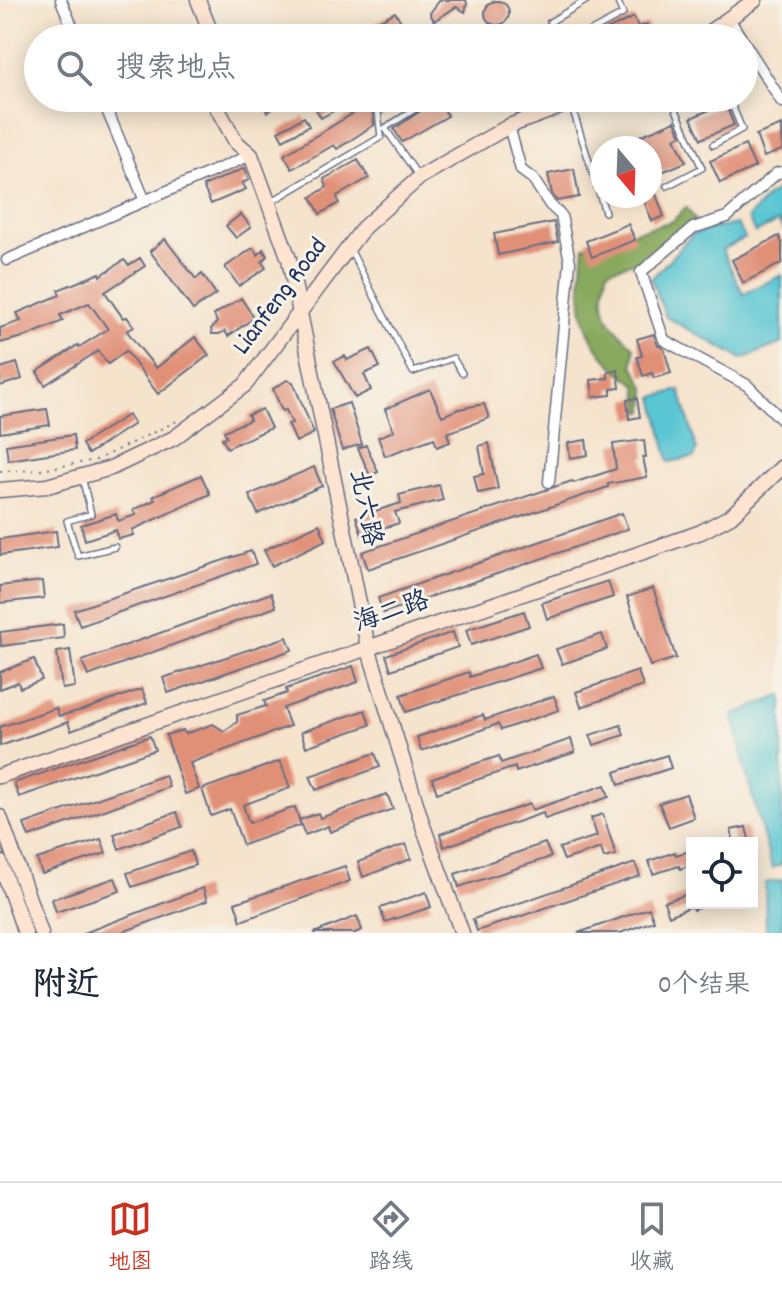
<!DOCTYPE html>
<html lang="zh">
<meta charset="utf-8">
<style>
body{margin:0;font-family:Dekko,"LXGW WenKai TC",sans-serif;background:#f2f2f3;color:#1f2937}
.controls{position:absolute;right:24px;bottom:24px;display:grid;overflow:hidden;border-radius:0px;box-shadow:0 4px 20px #0003}
.controls button{width:72px;height:72px;display:grid;place-items:center;padding:0;border:0;border-bottom:2px solid #e0e1e3;background:#fff;color:#1f2937;font:40px sans-serif}
.compass{position:absolute;left:590px;top:136px;width:72px;height:72px;border-radius:50%;background:#fff;box-shadow:0 4px 20px #0003;rotate:161deg}
.list{margin:0;padding:0;list-style:none}
h2{display:flex;justify-content:space-between;align-items:center;height:104px;margin:0;padding:0 32px;font-size:34px}
h2 small{font-size:26px;font-weight:400;color:#747a83}
.icon{flex:none;width:44px;height:44px;fill:none;stroke:currentColor;stroke-width:2;stroke-linecap:round;stroke-linejoin:round}
.map{position:relative;flex:none;width:782px;height:933px;overflow:hidden}
.search{position:absolute;background:#fff;box-shadow:0 4px 20px #0003;left:24px;right:24px;top:24px;height:88px;display:flex;align-items:center;gap:20px;box-sizing:border-box;padding:0 28px;border-radius:44px;color:#747a83;font-size:30px}
.sheet{height:248px;background:#fff}
nav{display:flex;justify-content:space-around;align-items:center;box-sizing:border-box;height:112px;border-top:2px solid #e0e1e3;background:#fff;font-size:22px;color:#747a83}
nav a{display:grid;justify-items:center;gap:4px}
nav .on{color:#c8321e}
.map>svg:first-child{display:block}
.forest{fill:#88a95d;stroke:#526c5e;stroke-width:2}
.water{fill:#5ac6d3;stroke:#3a7a98;stroke-width:2}
.building{fill:#e19078}
.lines{fill:none;stroke-linecap:round;stroke-linejoin:round}
.lane-casing{stroke:#676e84;stroke-width:8}
.street-casing{stroke:#676e84;stroke-width:13}
.secondary-casing{stroke:#676e84;stroke-width:17}
.path{stroke:#676e84;stroke-width:2;stroke-dasharray:2 6;stroke-linecap:butt}
.lane{stroke:#fff;stroke-width:5}
.street{stroke:#fff;stroke-width:10}
.secondary{stroke:#fde4d1;stroke-width:14}
.labels{text-anchor:middle;dominant-baseline:central;stroke-width:6;stroke-linejoin:round;paint-order:stroke}
.street-label{font-size:26px;fill:#1b2f5e;stroke:#f7f3e8}
</style>
<div class="map">
<svg width="782" height="933" viewBox="0 0 782 933">
<rect width="100%" height="100%" fill="#f7f3e8"/>
<filter id="ink" filterUnits="userSpaceOnUse"><feTurbulence type="fractalNoise" baseFrequency=".0125" numOctaves="2"/><feDisplacementMap in="SourceGraphic" scale="16" xChannelSelector="R" yChannelSelector="G"/><feConvolveMatrix kernelMatrix="1 2 1 2 8 2 1 2 1" color-interpolation-filters="sRGB"/></filter>
<filter id="wash" filterUnits="userSpaceOnUse"><feTurbulence type="fractalNoise" baseFrequency=".006" numOctaves="4" result="noise"/><feDisplacementMap in="SourceGraphic" scale="32" xChannelSelector="R" yChannelSelector="G"/><feGaussianBlur stdDeviation="1.8" result="paint"/><feColorMatrix in="noise" values="0 0 0 0 0 0 0 0 0 0 0 0 0 0 0 0 0 1.4 0 .05"/><feComposite in="paint" operator="in"/></filter>
<g filter="url(#wash)">
<rect width="100%" height="100%" fill="#f5e3cc"/>
<!-- forest -->
<path class="forest" d="M 686,207 L 696,221 C 683,229 678,238 667,246 C 651,259 627,264 608,270 C 598,312 605,319 634,347 L 633,365 L 646,389 L 645,412 L 641,412 L 637,385 C 579,345 577,311 584,246 L 673,221 Z"/>
<!-- water -->
<path class="water" d="M 782,187 L 782,228 L 778,221 L 755,233 L 748,218 L 768,196 Z
M 737,224 L 745,238 L 722,250 L 743,294 L 782,275 L 782,343 L 742,359 L 666,317 L 651,279 L 694,233 Z
M 680,390 L 697,450 L 694,457 L 669,462 L 654,397 Z
M 782,695 L 782,864 L 772,868 L 745,769 L 733,715 Z
M 782,880 L 782,933 L 766,933 L 765,883 Z"/>
<g id="blocks">
<!-- building -->
<path class="building" d="M 440,0 L 466,0 L 467,3 L 465,12 L 456,7 L 434,21 L 430,13 Z
M485 13a12 12 0 1 1 24 0a12 12 0 1 1-24 0Z
M 395,12 L 402,23 L 375,38 L 361,38 L 358,32 Z
M 634,17 L 638,27 L 647,24 L 651,33 L 639,38 L 602,38 L 600,33 Z
M 270,98 L 292,98 L 267,112 L 262,102 Z
M 336,98 L 356,98 L 321,118 L 316,109 Z
M 438,99 L 448,116 L 402,142 L 394,129 Z
M 725,103 L 734,125 L 701,139 L 691,118 Z
M 367,105 L 373,114 L 374,125 L 337,149 L 334,145 L 292,169 L 284,155 Z
M 304,117 L 309,126 L 283,140 L 278,131 Z
M 675,121 L 681,135 L 675,138 L 686,162 L 650,177 L 650,148 L 612,148 Z
M 782,125 L 782,150 L 764,157 L 756,135 Z
M 745,145 L 755,167 L 720,183 L 710,161 Z
M 358,160 L 369,178 L 337,196 L 339,203 L 320,214 L 311,197 L 327,187 L 324,179 Z
M 245,168 L 249,180 L 242,183 L 246,189 L 211,204 L 203,186 Z
M 574,169 L 579,197 L 557,201 L 552,194 L 548,174 Z
M 651,181 L 664,216 L 652,221 L 642,196 L 650,196 Z
M 241,214 L 251,227 L 236,238 L 226,226 Z
M 554,222 L 558,242 L 498,255 L 494,234 Z
M 628,224 L 635,240 L 592,257 L 586,241 Z
M 779,236 L 782,243 L 782,263 L 743,283 L 732,260 Z
M 165,239 L 196,279 L 202,274 L 216,294 L 193,310 L 150,251 Z
M 253,248 L 258,255 L 263,249 L 267,256 L 262,262 L 266,268 L 239,286 L 225,267 Z
M 140,258 L 145,266 L 105,292 L 123,318 L 127,317 L 134,327 L 127,331 L 138,346 L 156,368 L 195,337 L 209,355 L 158,394 L 126,351 L 108,364 L 98,351 L 45,385 L 37,372 L 78,345 L 79,347 L 108,329 L 89,303 L 60,315 L 63,321 L 27,336 L 0,343 L 0,328 L 21,321 L 17,313 L 60,295 L 58,290 L 100,273 L 100,276 L 124,260 L 129,265 Z
M 241,298 L 254,318 L 228,336 L 225,331 L 219,334 L 212,334 L 211,329 L 217,322 L 214,315 Z
M 654,334 L 657,344 L 664,349 L 671,373 L 654,378 L 652,373 L 643,376 L 637,357 L 642,356 L 637,339 Z
M 371,349 L 380,367 L 364,374 L 371,390 L 355,398 L 334,361 L 345,356 L 347,360 Z
M 17,363 L 22,379 L 0,386 L 0,368 Z
M 618,370 L 620,388 L 611,389 L 611,395 L 593,397 L 591,380 L 608,378 L 608,372 Z
M 287,380 L 293,382 L 314,433 L 296,442 L 288,424 L 292,423 L 286,410 L 282,411 L 273,389 Z
M 430,389 L 442,416 L 459,409 L 484,404 L 489,418 L 447,433 L 450,442 L 437,447 L 434,438 L 385,456 L 378,437 L 394,431 L 385,409 Z
M 637,398 L 640,417 L 629,419 L 627,400 Z
M 349,403 L 362,444 L 342,450 L 330,409 Z
M 47,409 L 50,425 L 0,433 L 0,416 Z
M 262,409 L 271,428 L 227,448 L 222,438 L 227,437 L 224,431 L 250,420 L 248,415 Z
M 128,415 L 134,424 L 88,454 L 82,444 Z
M 73,435 L 75,450 L 8,460 L 6,445 Z
M 586,440 L 588,455 L 570,458 L 568,443 Z
M 644,440 L 646,457 L 643,457 L 647,477 L 608,484 L 608,487 L 585,495 L 368,569 L 362,552 L 572,481 L 573,483 L 616,469 L 613,444 Z
M 489,443 L 498,489 L 478,493 L 474,476 L 484,474 L 479,446 Z
M 366,445 L 378,472 L 370,476 L 358,448 Z
M 314,467 L 322,486 L 258,514 L 249,495 Z
M 201,475 L 210,494 L 132,530 L 134,535 L 118,539 L 116,530 L 85,540 L 81,525 L 116,514 L 118,521 L 136,515 L 133,510 L 155,500 L 153,496 Z
M 439,485 L 443,500 L 395,512 L 399,523 L 362,535 L 356,517 L 401,503 L 399,495 Z
M 622,513 L 628,529 L 383,613 L 378,598 Z
M 319,524 L 326,540 L 272,566 L 264,550 Z
M 56,531 L 58,547 L 0,555 L 0,539 Z
M 251,551 L 256,564 L 80,626 L 74,610 Z
M 42,581 L 44,598 L 0,603 L 0,586 Z
M 608,581 L 613,597 L 547,619 L 542,603 Z
M 653,588 L 676,658 L 650,666 L 627,597 Z
M 271,593 L 276,607 L 88,676 L 82,661 Z
M 524,611 L 529,626 L 471,645 L 466,630 Z
M 63,624 L 64,638 L 1,646 L 0,632 Z
M 453,632 L 458,647 L 391,670 L 386,655 Z
M 602,634 L 607,649 L 562,664 L 556,649 Z
M 287,637 L 292,650 L 168,693 L 163,678 Z
M 70,650 L 75,687 L 62,689 L 57,652 Z
M 536,654 L 541,668 L 406,712 L 401,695 L 469,672 L 470,677 Z
M 34,659 L 42,680 L 20,688 L 18,682 L 0,689 L 0,672 Z
M 353,666 L 358,682 L 283,708 L 290,726 L 190,763 L 199,789 L 185,794 L 166,735 L 183,730 L 185,734 L 213,724 L 224,731 L 237,722 L 237,715 L 266,706 L 264,701 L 287,693 L 286,689 Z
M 638,671 L 643,686 L 581,707 L 576,692 Z
M 142,689 L 147,703 L 71,731 L 68,722 L 0,746 L 0,727 L 56,708 L 59,716 L 86,709 Z
M 554,696 L 559,710 L 501,730 L 498,724 L 421,751 L 417,737 L 483,715 L 485,720 Z
M 365,710 L 370,725 L 306,747 L 301,732 Z
M 621,725 L 624,735 L 594,745 L 590,735 Z
M 150,736 L 155,750 L 19,797 L 14,783 Z
M 571,739 L 575,752 L 516,772 L 515,767 L 437,793 L 432,778 L 499,756 L 501,763 Z
M 375,753 L 380,767 L 316,790 L 310,776 Z
M 667,755 L 671,768 L 619,785 L 615,772 Z
M 280,761 L 290,788 L 243,805 L 249,823 L 295,807 L 301,825 L 243,845 L 230,809 L 211,816 L 202,789 Z
M 165,775 L 169,787 L 29,837 L 24,824 Z
M 605,785 L 609,797 L 545,819 L 543,813 L 444,847 L 440,834 L 530,804 L 532,810 Z
M 387,794 L 393,809 L 330,832 L 328,826 L 305,835 L 299,820 L 318,813 L 320,818 Z
M 686,794 L 694,818 L 669,827 L 659,803 Z
M 177,812 L 182,827 L 119,849 L 114,834 Z
M 603,814 L 616,855 L 604,858 L 601,848 L 564,860 L 559,848 L 597,836 L 591,818 Z
M 746,827 L 750,843 L 734,843 L 731,830 Z
M 101,839 L 106,853 L 42,874 L 37,859 Z
M 545,843 L 551,857 L 459,887 L 455,874 Z
M 406,844 L 411,859 L 363,877 L 358,862 Z
M 692,850 L 692,865 L 680,869 L 679,866 L 653,874 L 649,861 L 675,852 L 676,855 Z
M 191,851 L 195,865 L 132,887 L 127,873 Z
M 635,863 L 640,876 L 477,931 L 473,919 Z
M 345,866 L 350,881 L 241,921 L 235,903 Z
M 115,878 L 120,891 L 56,912 L 52,899 Z
M 203,888 L 207,901 L 120,933 L 84,933 Z
M 426,892 L 431,907 L 385,922 L 380,908 Z
M 688,894 L 689,897 L 692,896 L 692,903 L 712,904 L 693,910 L 692,906 L 669,916 L 664,902 Z
M 649,908 L 654,921 L 620,933 L 578,933 Z
M 357,916 L 362,930 L 355,933 L 314,933 Z"/>
</g>
</g>
<g filter="url(#ink)">
<use href="#blocks" fill-opacity="0" stroke="#676e84" stroke-width="2"/>
<g class="lines">
<!-- lane casing -->
<g class="lane-casing">
<path id="lane" d="M 559,38 L 550,22 L 587,0
M 578,38 L 623,14 L 617,0
M 659,98 L 660,101 L 672,101 L 702,168 L 667,186
M 571,104 L 605,212
M 713,145 L 742,129 L 729,98
M 419,177 L 385,128 L 433,98
M 269,203 L 381,137 L 378,112 L 401,98
M 350,249 L 413,372 L 453,358 L 462,373
M 82,477 L 91,514 L 67,521 L 78,556 L 115,547"/>
</g>
<!-- street casing -->
<g class="street-casing">
<path id="street" d="M 61,0 L 77,38
M 730,20 L 741,38
M 744,42 L 782,102
M 102,98 L 145,201
M 509,126 L 521,170 L 533,179 L 550,205 L 561,215 L 570,262 L 549,482
M 782,172 L 777,173 L 727,217 L 693,228 L 641,272 L 664,340 L 747,385 L 782,420
M 7,260 L 251,155"/>
</g>
<!-- secondary casing -->
<g class="secondary-casing">
<path id="secondary" d="M 198,0 L 213,38
M 701,38 L 755,0
M 217,98 L 216,106 L 236,142 L 251,155 L 289,259 L 368,647 L 423,826 L 462,933
M 0,490 L 47,486 L 111,468 L 174,438 L 245,385 L 364,227 L 420,177 L 509,126 L 584,98
M 0,776 L 701,532 L 731,516 L 782,467
M 0,817 L 41,933
M 0,862 L 25,933"/>
</g>
<!-- path -->
<path class="path" d="M 0,471 L 41,470 L 96,460 L 177,421"/>
<!-- lane -->
<use href="#lane" class="lane"/>
<!-- street -->
<use href="#street" class="street"/>
<!-- secondary -->
<use href="#secondary" class="secondary"/>
</g>
</g>
<g class="labels">
<!-- street labels -->
<g class="street-label">
<text transform="translate(281 297) rotate(-53)">Lianfeng Road</text>
<text transform="translate(364 508) rotate(79)">北六路</text>
<text transform="translate(392 613) rotate(-19)">海二路</text>
</g>
</g>
</svg>
<div class="controls">
<button><svg class="icon" aria-label="locate" viewBox="0 0 24 24"><circle cx="12" cy="12" r="6"/><path d="M12 2v4M12 18v4M2 12h4M18 12h4"/></svg></button>
</div>
<svg class="compass" viewBox="-18 -18 36 36"><path d="M0-13l5 13h-10z" fill="#e53935"/><path d="M0 13l5-13h-10z" fill="#747a83"/></svg>
<div class="search"><svg class="icon" aria-label="search" viewBox="0 0 24 24"><circle cx="10" cy="10" r="6"/><path d="M15 15l6 6"/></svg>搜索地点</div>
</div>
<section class="sheet">
<h2>附近<small>0个结果</small></h2>
<ul class="list">
</ul>
</section>
<nav>
<a class="on"><svg class="icon" aria-label="map" viewBox="0 0 24 24"><path d="M3 6l6-2 6 2 6-2v14l-6 2-6-2-6 2zM9 4v14M15 6v14"/></svg>地图</a>
<a><svg class="icon" aria-label="directions" viewBox="0 0 24 24"><path d="M12 3l9 9-9 9-9-9zM9 14v-3h6M13 9l2 2-2 2"/></svg>路线</a>
<a><svg class="icon" aria-label="saved" viewBox="0 0 24 24"><path d="M7 4h10v16l-5-4-5 4z"/></svg>收藏</a>
</nav>
